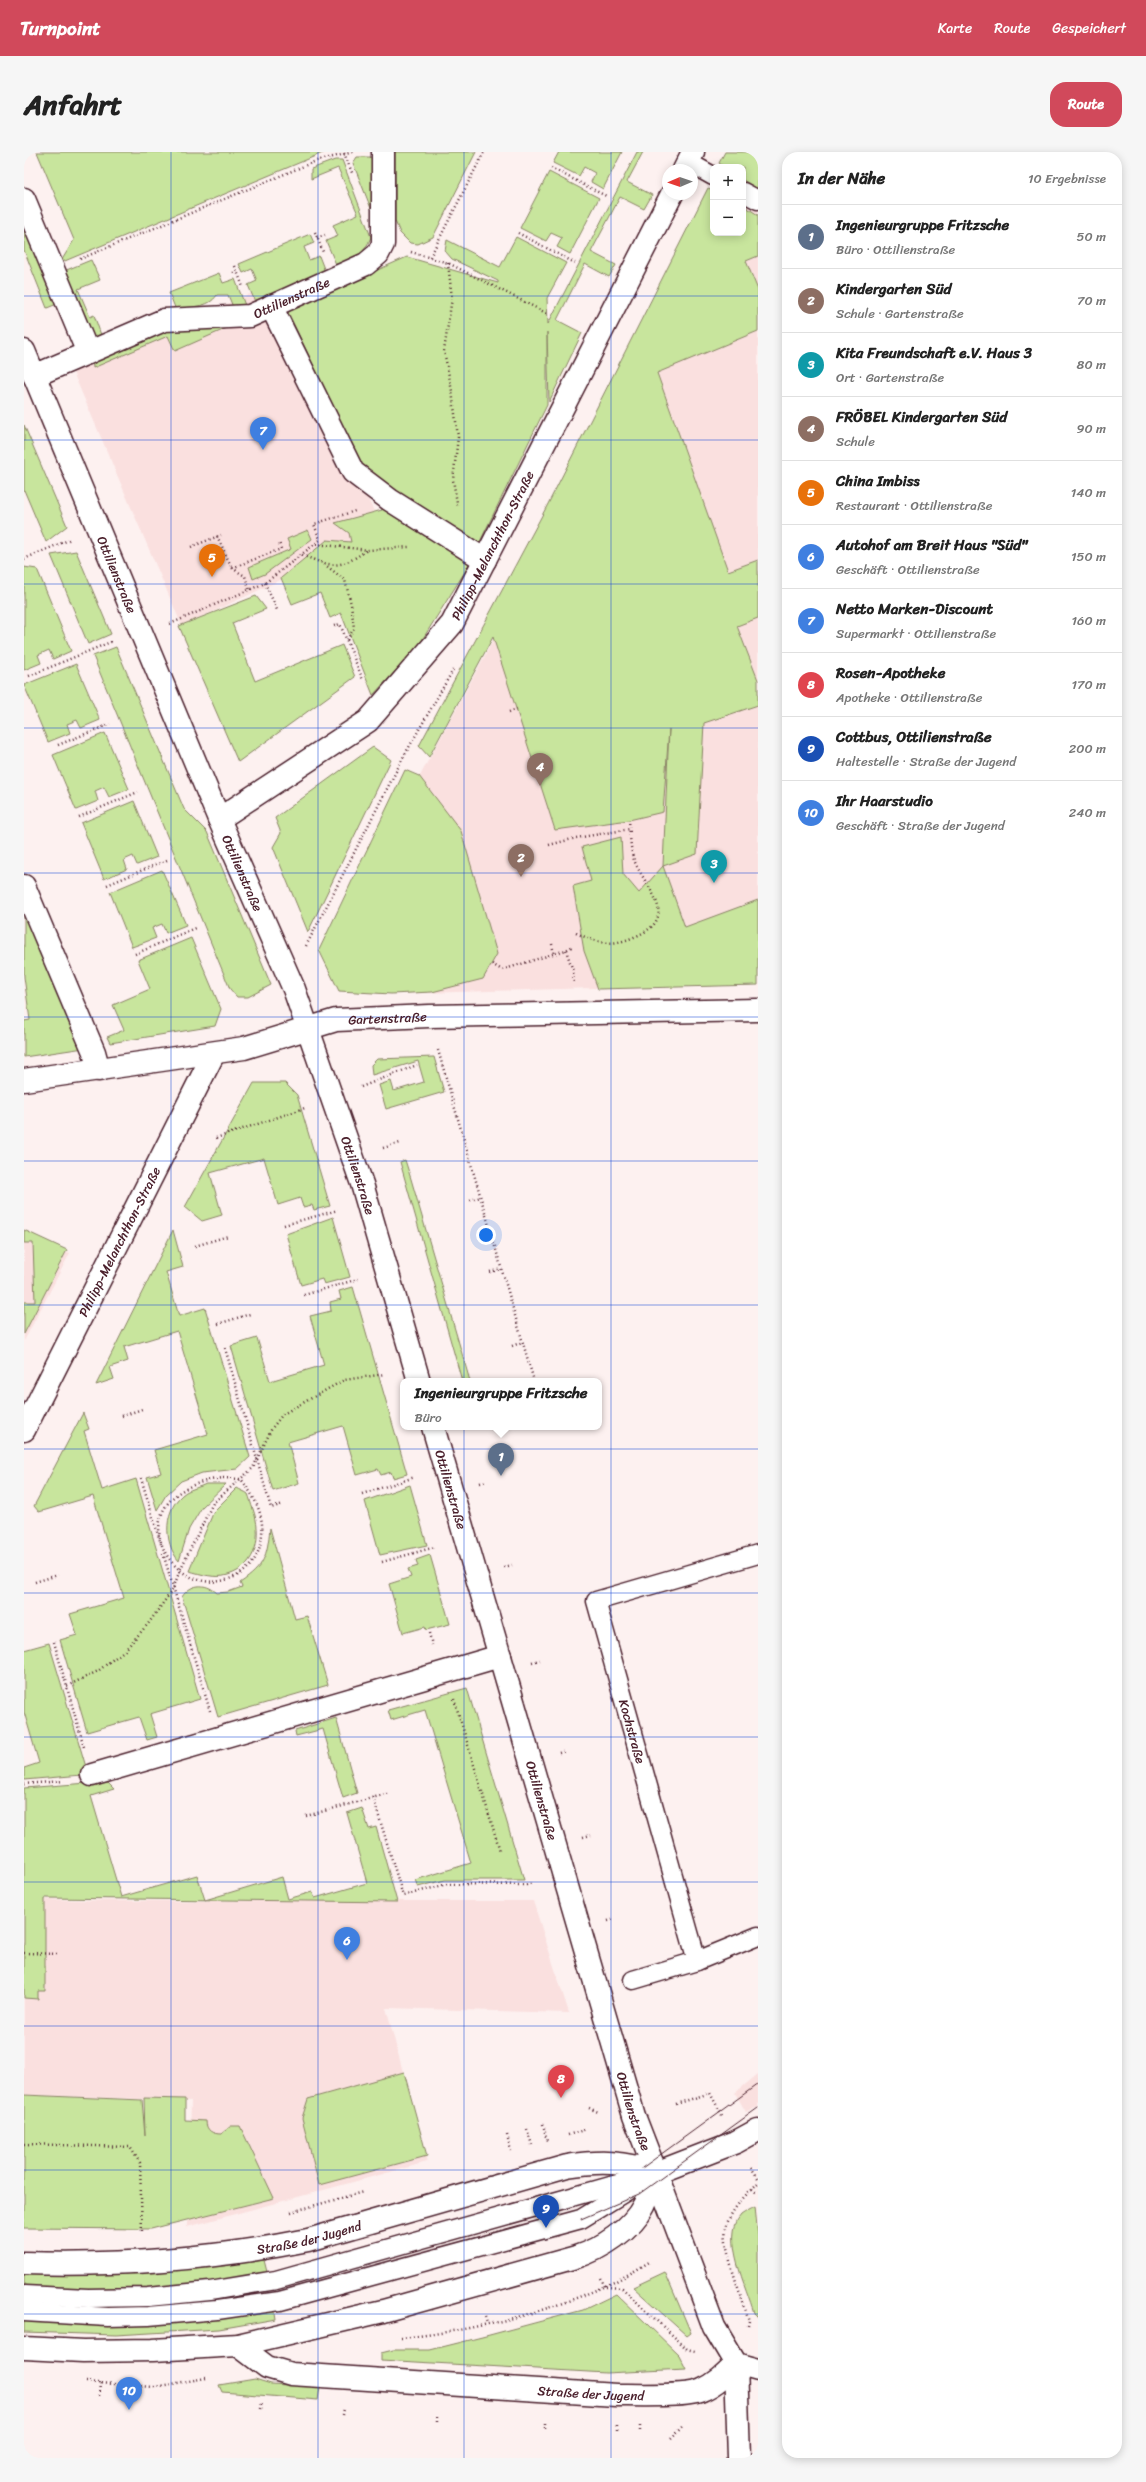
<!DOCTYPE html>
<html lang="de">
<meta charset="utf-8">
<style>
body{margin:0;font-family:Sriracha,sans-serif;background:#f6f6f6;color:#222}
.controls{position:absolute;right:12px;top:12px;display:grid;overflow:hidden;border-radius:8px;box-shadow:0 2px 10px #0003}
.controls button{width:36px;height:36px;display:grid;place-items:center;padding:0;border:0;border-bottom:1px solid #e0e0e0;background:#fff;color:#222;font:20px sans-serif}
.compass{position:absolute;left:638px;top:12px;width:36px;height:36px;border-radius:50%;background:#fff;box-shadow:0 2px 10px #0003;rotate:268deg}
.you{position:absolute;left:462px;top:1083px;width:14px;height:14px;margin:-10px;border:3px solid #fff;border-radius:50%;background:#1a73e8;box-shadow:0 0 0 6px #1a73e833}
.badge{display:grid;place-items:center;width:26px;height:26px;border-radius:50%;background:#d1495b;color:#fff;font-size:13px;font-weight:700}
.pin{position:absolute;translate:-50% -33px;filter:drop-shadow(0 1px 2px #0008)}
.pin::after{content:'';position:absolute;top:21px;width:14px;height:12px;background:inherit;clip-path:polygon(0 0,100% 0,50% 100%)}
.popup{position:absolute;left:376px;top:1226px;width:202px;height:52px;box-sizing:border-box;display:grid;place-content:center;border-radius:8px;background:#fff;filter:drop-shadow(0 1px 3px #0005);font-size:13px;white-space:nowrap;color:#767676}
.popup b{font-size:15px;color:#222}
.popup::after{content:'';position:absolute;left:50%;top:100%;margin-left:-8px;border:8px solid transparent;border-top-color:#fff}
.list{margin:0;padding:0;list-style:none}
h2{display:flex;justify-content:space-between;align-items:center;height:52px;margin:0;padding:0 16px;font-size:17px}
h2 small{font-size:13px;font-weight:400;color:#767676}
.list li{display:grid;grid-template-columns:26px 1fr auto;gap:12px;align-items:center;box-sizing:border-box;height:64px;padding:0 16px;border-top:1px solid #e0e0e0}
.list b{display:block;font-size:15px;white-space:nowrap}
.list p{margin:0;font-size:13px;white-space:nowrap;color:#767676}
.list em{font-size:13px;font-style:normal;color:#767676}
.map{position:relative;flex:none;width:734px;height:2306px;overflow:hidden;border-radius:16px}
header{display:flex;align-items:center;gap:24px;box-sizing:border-box;height:56px;padding:0 20px;background:#d1495b;color:#fff}
header strong{font-size:19px}
nav{display:flex;gap:22px;margin-inline-start:auto;font-size:14px}
.intro{display:flex;align-items:center;justify-content:space-between;box-sizing:border-box;height:96px;padding:0 24px}
h1{margin:0;font-size:28px}
.button{padding:10px 18px;border-radius:16px;background:#d1495b;color:#fff;font-size:14px;font-weight:700}
main{display:flex;gap:24px;padding:0 24px}
aside{flex:1;background:#fff;border-radius:16px;box-shadow:0 2px 10px #0003}
.map>svg:first-child{display:block}
.built{fill:#fae0df}
.green{fill:#c8e59d;stroke:#898264}
.lines{fill:none;stroke-linecap:round;stroke-linejoin:round}
.lane-casing{stroke:#4a1f2b;stroke-width:21}
.street-casing{stroke:#4a1f2b;stroke-width:25}
.secondary-casing{stroke:#4a1f2b;stroke-width:25}
.primary-casing{stroke:#4a1f2b;stroke-width:25}
.path{stroke:#4a1f2b;stroke-width:2.5;stroke-dasharray:1 3;stroke-linecap:butt}
.lane{stroke:#fff;stroke-width:18}
.street{stroke:#fff;stroke-width:22}
.secondary{stroke:#fff;stroke-width:22}
.primary{stroke:#fff;stroke-width:22}
.tram{stroke:#4a1f2b;stroke-width:1}
.grid{fill:none;stroke:#1d4ed8;stroke-width:1;stroke-opacity:0.55}
.labels{text-anchor:middle;dominant-baseline:central;stroke-width:3;stroke-linejoin:round;paint-order:stroke}
.street-label{font-size:13px;fill:#4a1f2b;stroke:#fff}
</style>
<header>
<strong>Turnpoint</strong>
<nav><a>Karte</a><a>Route</a><a>Gespeichert</a></nav>
</header>
<div class="intro"><h1>Anfahrt</h1><a class="button">Route</a></div>
<main>
<div class="map">
<svg width="734" height="2306" viewBox="0 0 734 2306">
<rect width="100%" height="100%" fill="#fdf1f0"/>
<filter id="ink" filterUnits="userSpaceOnUse"><feTurbulence type="fractalNoise" baseFrequency=".025" numOctaves="2"/><feDisplacementMap in="SourceGraphic" scale="8" xChannelSelector="R" yChannelSelector="G"/><feConvolveMatrix kernelMatrix="1 2 1 2 8 2 1 2 1" color-interpolation-filters="sRGB"/></filter>
<g filter="url(#ink)">
<!-- built -->
<path class="built" d="M 734,0 L 734,831 L 367,842 L 336,735 L 689,81 L 719,81 L 719,15 Z
M 242,135 L 360,380 L 158,474 L 48,218 Z
M 0,1080 L 46,1101 L 0,1189 Z
M 0,1747 L 103,1749 L 509,1749 L 545,1861 L 362,1856 L 403,2010 L 163,2075 L 167,1949 L 0,1943 Z
M 734,1922 L 734,1955 L 722,1960 L 711,1941 Z"/>
<!-- green -->
<path class="green" d="M 13,0 L 301,0 L 36,111 L 50,88 Z
M 371,0 L 452,0 L 409,85 L 394,92 L 386,91 L 376,81 L 371,69 Z
M 535,0 L 598,0 L 579,37 L 567,30 L 571,21 L 560,15 L 555,24 L 529,11 Z
M 613,0 L 619,0 L 603,30 L 628,43 L 620,57 L 596,45 L 567,100 L 592,113 L 585,125 L 561,112 L 533,168 L 558,181 L 525,250 L 523,180 L 523,253 L 442,418 L 393,496 L 349,543 L 317,461 L 306,466 L 296,441 L 268,452 L 257,426 L 303,388 L 327,390 L 325,381 L 311,371 L 358,358 L 263,158 L 383,105 L 474,131 L 474,129 L 428,107 L 421,99 L 423,88 L 476,115 L 492,85 L 542,111 L 523,146 L 524,172 Z
M 701,0 L 734,0 L 734,37 L 719,28 L 719,15 L 700,15 L 695,11 Z
M 333,5 L 352,5 L 350,64 L 329,11 Z
M 311,8 L 318,8 L 347,85 C 341,101 329,110 314,117 L 302,89 L 314,84 L 309,73 L 334,62 L 314,16 L 287,27 L 287,17 Z
M 525,20 L 575,46 L 546,102 L 533,95 L 538,86 L 527,81 L 522,89 L 496,76 Z
M 684,36 L 689,38 L 689,81 L 719,81 L 719,53 L 734,63 L 734,104 L 722,109 L 734,138 L 734,179 L 633,221 L 704,419 L 734,408 L 734,466 L 713,474 L 734,528 L 734,553 L 680,571 L 673,702 L 639,714 L 661,775 L 734,748 L 734,833 L 574,837 L 560,799 L 549,734 L 567,729 L 558,695 L 597,685 L 599,722 L 615,741 L 639,714 L 645,577 L 639,660 L 605,668 L 531,678 L 469,485 L 405,605 L 395,594 L 523,354 Z
M 0,71 L 33,152 L 23,156 L 0,98 Z
M 286,82 L 290,91 L 280,95 L 285,108 L 295,104 L 302,122 L 232,152 L 224,133 L 233,129 L 228,117 L 219,121 L 215,112 Z
M 67,108 L 76,128 L 54,137 L 66,165 L 70,163 L 77,183 L 67,187 L 40,119 Z
M 195,121 L 199,131 L 211,127 L 222,156 L 209,155 L 204,143 L 193,143 C 184,157 167,153 152,158 L 145,141 Z
M 210,173 L 151,199 L 144,184 L 69,216 L 68,204 L 140,175 Z
M 0,273 L 43,374 L 22,390 L 0,338 Z
M 284,378 L 288,387 L 241,422 L 229,427 L 225,415 L 267,397 L 263,387 Z
M 52,399 L 87,482 L 64,492 L 27,403 Z
M 0,415 L 13,417 L 47,499 L 29,507 L 25,498 L 14,503 L 17,511 L 0,518 Z
M 232,444 L 242,457 L 208,471 L 231,529 L 318,493 L 331,525 L 214,610 L 155,474 Z
M 92,495 L 160,657 L 183,680 L 247,833 L 224,845 L 213,845 L 206,837 L 69,504 Z
M 52,512 L 76,568 L 57,576 L 53,568 L 43,572 L 46,581 L 24,590 L 0,533 Z
M 81,581 L 105,637 L 85,645 L 80,635 L 71,639 L 74,649 L 52,658 L 29,603 Z
M 349,595 L 367,608 L 284,780 L 249,695 L 257,681 L 251,666 Z
M 381,618 L 395,624 L 437,679 L 473,802 L 459,827 L 408,840 L 367,842 L 315,839 L 295,798 Z
M 110,649 L 133,705 L 113,713 L 109,704 L 100,708 L 103,717 L 80,727 L 57,671 Z
M 138,718 L 162,773 L 142,781 L 138,772 L 128,776 L 132,786 L 108,795 L 86,740 Z
M 0,755 L 60,896 L 0,905 L 0,869 L 6,868 L 0,825 Z
M 167,786 L 197,857 L 191,874 L 86,891 L 83,885 L 100,878 L 89,853 L 126,837 L 114,808 Z
M 410,905 L 420,940 L 362,957 L 355,933 L 367,929 L 370,939 L 400,930 L 394,909 L 348,923 L 347,913 L 353,907 Z
M 230,931 L 261,931 L 273,943 L 306,1054 L 290,1058 L 288,1053 L 279,1055 L 276,1046 L 254,1053 L 240,1006 L 186,1021 L 198,1063 L 178,1069 L 161,1055 Z
M 381,1008 L 387,1027 L 446,1229 L 438,1229 L 376,1010 Z
M 309,1065 L 326,1125 L 300,1132 L 298,1127 L 277,1133 L 262,1082 Z
M 0,1078 L 43,1098 L 0,1182 L 0,1150 L 11,1150 L 9,1091 L 0,1091 Z
M 149,1078 L 159,1115 L 142,1120 L 155,1164 L 181,1156 L 226,1305 L 213,1317 L 178,1321 L 157,1329 L 142,1343 L 133,1358 L 123,1325 L 137,1321 L 130,1298 L 184,1282 L 153,1179 L 100,1195 L 104,1209 L 86,1215 L 90,1227 L 72,1233 Z
M 329,1135 L 383,1322 L 369,1326 L 367,1320 L 357,1323 L 354,1317 L 333,1323 L 319,1274 L 264,1290 L 275,1331 L 249,1339 L 207,1194 L 233,1186 L 246,1229 L 300,1213 L 286,1164 L 307,1159 L 306,1150 L 317,1147 L 315,1139 Z
M 59,1261 L 65,1277 L 60,1279 L 78,1338 L 112,1327 L 176,1547 L 126,1562 L 133,1585 L 123,1588 L 115,1565 L 63,1580 L 36,1488 L 53,1483 L 46,1462 L 100,1446 L 69,1344 L 15,1360 L 10,1354 Z
M 182,1332 L 202,1332 L 178,1355 L 165,1377 L 155,1409 C 139,1391 139,1355 162,1340 C 167,1337 176,1335 182,1332 Z
M 386,1333 L 403,1393 L 356,1403 L 341,1349 Z
M 213,1336 C 216,1338 222,1340 224,1342 C 226,1346 227,1353 229,1357 C 238,1382 234,1414 204,1423 C 191,1427 177,1422 165,1419 L 190,1359 Z
M 246,1376 L 271,1467 L 283,1464 L 304,1533 L 194,1565 L 158,1445 C 166,1432 181,1430 193,1441 L 204,1440 L 218,1435 L 216,1431 C 241,1414 243,1404 246,1376 Z
M 406,1403 L 426,1472 L 402,1478 L 401,1475 L 379,1481 L 365,1432 L 387,1425 L 384,1417 L 394,1414 L 392,1408 Z
M 25,1491 L 62,1615 L 58,1623 L 0,1628 L 0,1616 L 15,1611 L 0,1560 L 0,1498 Z
M 443,1536 L 500,1728 L 421,1728 L 394,1735 L 391,1728 L 447,1711 L 401,1558 L 367,1568 L 364,1558 Z
M 312,1566 L 333,1641 L 319,1646 L 299,1577 L 272,1584 L 271,1579 Z
M 64,1631 L 84,1631 L 90,1637 L 67,1644 L 97,1745 L 173,1723 L 181,1748 L 258,1725 L 264,1747 L 288,1740 L 291,1746 L 343,1731 L 323,1661 L 338,1656 L 345,1677 L 352,1675 L 373,1750 L 21,1746 L 21,1839 L 14,1839 L 14,1847 L 0,1846 L 0,1636 Z
M 380,1920 L 403,2004 L 295,2033 L 278,1966 L 284,1947 Z
M 0,1943 L 118,1948 L 121,1984 L 120,1946 L 161,1947 L 161,1968 L 182,1969 C 182,1979 189,1982 197,1982 L 207,1974 L 216,1974 L 250,2046 L 127,2077 L 0,2076 Z
M 731,2055 L 734,2085 L 734,2165 L 730,2161 C 723,2136 697,2085 717,2063 C 721,2060 727,2057 731,2055 Z
M 240,2108 L 244,2124 L 119,2139 L 0,2138 L 0,2122 C 81,2123 160,2120 240,2108 Z
M 641,2120 L 667,2181 L 663,2184 L 609,2135 Z
M 592,2142 L 655,2203 L 662,2217 L 582,2221 L 357,2208 L 357,2201 L 369,2198 L 406,2198 L 458,2185 L 559,2158 Z
M 250,2154 L 252,2167 L 195,2177 L 92,2183 L 0,2180 L 0,2165 Z
M 231,2227 L 247,2232 L 296,2235 L 294,2248 L 198,2240 L 195,2233 Z"/>
<g class="lines">
<!-- lane casing -->
<g class="lane-casing">
<g id="lane">
<path d="M 664,10 L 689,24"/>
<path d="M 719,40 L 734,48"/>
<path id="s1" d="M 734,1402 L 572,1449 L 673,1809 L 734,1784"/>
<path d="M 609,1828 L 673,1809"/>
<path d="M 0,2143 L 64,2146 L 124,2145 L 186,2139 L 252,2128 L 608,2028"/>
<path d="M 0,2160 L 84,2165 L 124,2164 L 193,2158 L 256,2149 L 557,2067 L 632,2021"/>
</g>
</g>
<!-- street casing -->
<g class="street-casing">
<g id="street">
<path d="M 660,18 L 669,0"/>
<path d="M 0,47 L 64,201"/>
<path d="M 247,154 L 329,320 L 366,348 L 461,408"/>
<path id="s2" d="M 0,199 L 195,667 L 270,837 L 338,1032 L 395,1229"/>
<path id="s3" d="M 10,224 L 140,168 L 226,164 L 342,112 L 354,102 L 359,92 L 359,0"/>
<path id="s4" d="M 195,667 L 344,569 L 428,472 L 648,42"/>
<path d="M 0,734 L 70,900 L 75,918"/>
<path id="s5" d="M 0,928 L 220,896 L 312,868 L 405,864 L 734,858"/>
<path id="s6" d="M 409,1275 L 610,1964 L 632,2021"/>
<path id="s7" d="M 0,1278 L 190,901"/>
<path d="M 68,1623 L 476,1504"/>
<path id="s8" d="M 214,2193 L 243,2215 L 267,2222 L 592,2243 C 611,2243 664,2245 678,2238 C 692,2232 701,2223 712,2212 L 734,2218"/>
</g>
</g>
<!-- secondary casing -->
<g class="secondary-casing">
<path id="secondary" d="M 632,2021 L 690,2175 L 712,2212 L 715,2306"/>
</g>
<!-- primary casing -->
<g class="primary-casing">
<g id="primary">
<path d="M 632,2021 L 712,1990 L 734,1978"/>
<path id="s9" d="M 0,2111 C 96,2114 190,2107 284,2088 L 543,2014 C 575,2009 600,2009 632,2021"/>
<path d="M 0,2196 L 59,2199 L 129,2198 L 214,2193 L 359,2159 L 552,2105 C 577,2097 608,2077 620,2053 C 625,2043 628,2032 632,2021"/>
</g>
</g>
<!-- path -->
<path class="path" d="M 320,1 L 329,23
M 527,16 L 584,45
M 291,80 L 299,100
M 494,81 L 551,111
M 293,86 L 301,83
M 387,100 L 424,111 L 524,162
M 406,105 L 460,0
M 56,107 L 292,9 L 330,0
M 424,111 L 428,146 L 420,199 L 428,239 L 434,285 L 429,328 L 434,356
M 211,114 L 219,135
M 209,121 L 213,119
M 193,384 L 208,416 L 257,397 L 255,390
M 292,392 L 344,398 L 385,395
M 167,395 L 197,383
M 278,403 C 309,416 316,417 343,398
M 0,407 L 47,387
M 300,412 L 321,428 L 327,452 L 330,476 L 323,488
M 208,416 L 221,424 L 225,437
M 241,431 L 253,458
M 146,472 L 241,431 L 296,388 L 290,372 L 331,359
M 310,474 L 316,472 L 339,528
M 5,524 L 89,489
M 485,560 L 493,557
M 34,593 L 86,572
M 55,665 L 114,640
M 525,693 L 552,686 L 606,677
M 83,733 L 143,708
M 552,781 C 574,791 587,795 610,785 C 661,765 618,734 609,705 C 606,694 606,680 605,668
M 528,792 L 530,802
M 282,794 L 380,604 L 429,518
M 542,798 L 549,819 L 550,832
M 111,802 L 171,776
M 468,812 L 478,818 L 542,798 L 549,794
M 414,898 L 510,1229
M 337,935 L 393,913
M 192,986 L 281,956
M 359,996 L 376,991
M 446,1048 L 457,1045
M 260,1073 L 314,1058
M 171,1094 L 204,1084
M 466,1120 L 477,1117
M 280,1143 L 334,1127
M 194,1172 L 226,1162
M 488,1194 L 499,1190
M 201,1196 L 247,1356 L 259,1352
M 98,1264 L 118,1257
M 117,1326 L 137,1392
M 199,1326 L 217,1327 C 233,1348 244,1369 235,1397 C 231,1410 222,1420 210,1425 C 143,1454 87,1339 199,1326 Z
M 456,1331 L 463,1329
M 338,1342 L 391,1325
M 139,1401 L 186,1559
M 358,1410 L 411,1395
M 480,1415 L 488,1413
M 11,1430 L 34,1423
M 405,1481 L 408,1493
M 30,1490 L 60,1595
M 508,1510 L 516,1508
M 43,1534 L 74,1519 L 101,1498 L 124,1472 L 149,1437 L 156,1418 L 189,1351 L 229,1316 L 248,1276 L 259,1262 L 320,1228 L 361,1222
M 430,1547 L 476,1699
M 535,1601 L 542,1599
M 0,1632 L 39,1629
M 349,1645 L 379,1744 L 423,1732 L 502,1733 L 509,1731
M 282,1664 L 366,1641
M 559,1685 L 567,1683
M 584,1769 L 591,1767
M 0,1801 L 36,1802
M 652,1952 L 686,1941 L 699,1965
M 565,1956 L 574,1960
M 519,1972 L 523,1989
M 503,1977 L 508,1993
M 483,1983 L 487,1999
M 544,1983 L 563,1977
M 0,1992 L 106,1995 L 116,2011 L 118,2080
M 727,2015 L 734,2026
M 728,2037 L 734,2042
M 267,2060 L 339,2040
M 577,2126 L 581,2135
M 582,2135 L 598,2136 L 663,2197 L 671,2199
M 461,2165 L 463,2171
M 724,2174 L 725,2169 C 719,2148 698,2096 702,2076 C 705,2060 722,2042 734,2031
M 377,2186 C 445,2179 516,2163 579,2135 C 596,2128 612,2118 627,2109
M 62,2230 L 130,2235 L 182,2226
M 75,2244 L 76,2231
M 237,2257 L 238,2250
M 319,2263 L 320,2256
M 413,2270 L 413,2262
M 521,2276 L 521,2269
M 593,2278 L 593,2271
M 616,2279 L 616,2272
M 647,2286 L 659,2274"/>
<!-- lane -->
<use href="#lane" class="lane"/>
<!-- street -->
<use href="#street" class="street"/>
<!-- secondary -->
<use href="#secondary" class="secondary"/>
<!-- primary -->
<use href="#primary" class="primary"/>
<!-- tram -->
<path class="tram" d="M 618,2016 L 734,1932
M 557,2067 L 615,2042 L 734,1956"/>
</g>
</g>
<!-- grid -->
<path class="grid" d="M 147,0 L 147,2306M 294,0 L 294,2306M 440,0 L 440,2306M 587,0 L 587,2306M 0,144 L 734,144M 0,288 L 734,288M 0,432 L 734,432M 0,576 L 734,576M 0,721 L 734,721M 0,865 L 734,865M 0,1009 L 734,1009M 0,1153 L 734,1153M 0,1297 L 734,1297M 0,1441 L 734,1441M 0,1585 L 734,1585M 0,1730 L 734,1730M 0,1874 L 734,1874M 0,2018 L 734,2018M 0,2162 L 734,2162"/>
<g class="labels">
<!-- street labels -->
<g class="street-label">
<text stroke="none"><textPath href="#s3" startOffset="273">Ottilienstraße</textPath></text>
<text stroke="none"><textPath href="#s4" startOffset="395">Philipp-Melanchthon-Straße</textPath></text>
<text stroke="none"><textPath href="#s2" startOffset="242">Ottilienstraße</textPath></text>
<text stroke="none"><textPath href="#s2" startOffset="566">Ottilienstraße</textPath></text>
<text stroke="none"><textPath href="#s5" startOffset="370">Gartenstraße</textPath></text>
<text stroke="none"><textPath href="#s2" startOffset="890">Ottilienstraße</textPath></text>
<text stroke="none"><textPath href="#s7" startOffset="211">Philipp-Melanchthon-Straße</textPath></text>
<text stroke="none"><textPath href="#s6" startOffset="65">Ottilienstraße</textPath></text>
<text stroke="none"><textPath href="#s1" startOffset="304">Kochstraße</textPath></text>
<text stroke="none"><textPath href="#s6" startOffset="389">Ottilienstraße</textPath></text>
<text stroke="none"><textPath href="#s6" startOffset="713">Ottilienstraße</textPath></text>
<text stroke="none"><textPath href="#s9" startOffset="287">Straße der Jugend</textPath></text>
<text stroke="none"><textPath href="#s8" startOffset="362">Straße der Jugend</textPath></text>
</g>
</g>
</svg>
<div class="controls">
<button>+</button>
<button>−</button>
</div>
<svg class="compass" viewBox="-18 -18 36 36"><path d="M0-13l5 13h-10z" fill="#e53935"/><path d="M0 13l5-13h-10z" fill="#767676"/></svg>
<div class="you"></div>
<div class="pin badge" style="left:477px;top:1324px;background:#5c6f8a">1</div>
<div class="popup"><b>Ingenieurgruppe Fritzsche</b>Büro</div>
<div class="pin badge" style="left:497px;top:725px;background:#8d6e63">2</div>
<div class="pin badge" style="left:690px;top:731px;background:#0f9aa8">3</div>
<div class="pin badge" style="left:516px;top:634px;background:#8d6e63">4</div>
<div class="pin badge" style="left:188px;top:425px;background:#e8710a">5</div>
<div class="pin badge" style="left:323px;top:1808px;background:#3f7fe0">6</div>
<div class="pin badge" style="left:239px;top:298px;background:#3f7fe0">7</div>
<div class="pin badge" style="left:537px;top:1946px;background:#e0444e">8</div>
<div class="pin badge" style="left:522px;top:2076px;background:#1a4fb4">9</div>
<div class="pin badge" style="left:105px;top:2258px;background:#3f7fe0">10</div>
</div>
<aside>
<h2>In der Nähe<small>10 Ergebnisse</small></h2>
<ul class="list">
<li><span class="badge" style="background:#5c6f8a">1</span><div><b>Ingenieurgruppe Fritzsche</b><p>Büro · Ottilienstraße</p></div><em>50 m</em></li>
<li><span class="badge" style="background:#8d6e63">2</span><div><b>Kindergarten Süd</b><p>Schule · Gartenstraße</p></div><em>70 m</em></li>
<li><span class="badge" style="background:#0f9aa8">3</span><div><b>Kita Freundschaft e.V. Haus 3</b><p>Ort · Gartenstraße</p></div><em>80 m</em></li>
<li><span class="badge" style="background:#8d6e63">4</span><div><b>FRÖBEL Kindergarten Süd</b><p>Schule</p></div><em>90 m</em></li>
<li><span class="badge" style="background:#e8710a">5</span><div><b>China Imbiss</b><p>Restaurant · Ottilienstraße</p></div><em>140 m</em></li>
<li><span class="badge" style="background:#3f7fe0">6</span><div><b>Autohof am Breit Haus &quot;Süd&quot;</b><p>Geschäft · Ottilienstraße</p></div><em>150 m</em></li>
<li><span class="badge" style="background:#3f7fe0">7</span><div><b>Netto Marken-Discount</b><p>Supermarkt · Ottilienstraße</p></div><em>160 m</em></li>
<li><span class="badge" style="background:#e0444e">8</span><div><b>Rosen-Apotheke</b><p>Apotheke · Ottilienstraße</p></div><em>170 m</em></li>
<li><span class="badge" style="background:#1a4fb4">9</span><div><b>Cottbus, Ottilienstraße</b><p>Haltestelle · Straße der Jugend</p></div><em>200 m</em></li>
<li><span class="badge" style="background:#3f7fe0">10</span><div><b>Ihr Haarstudio</b><p>Geschäft · Straße der Jugend</p></div><em>240 m</em></li>
</ul>
</aside>
</main>
